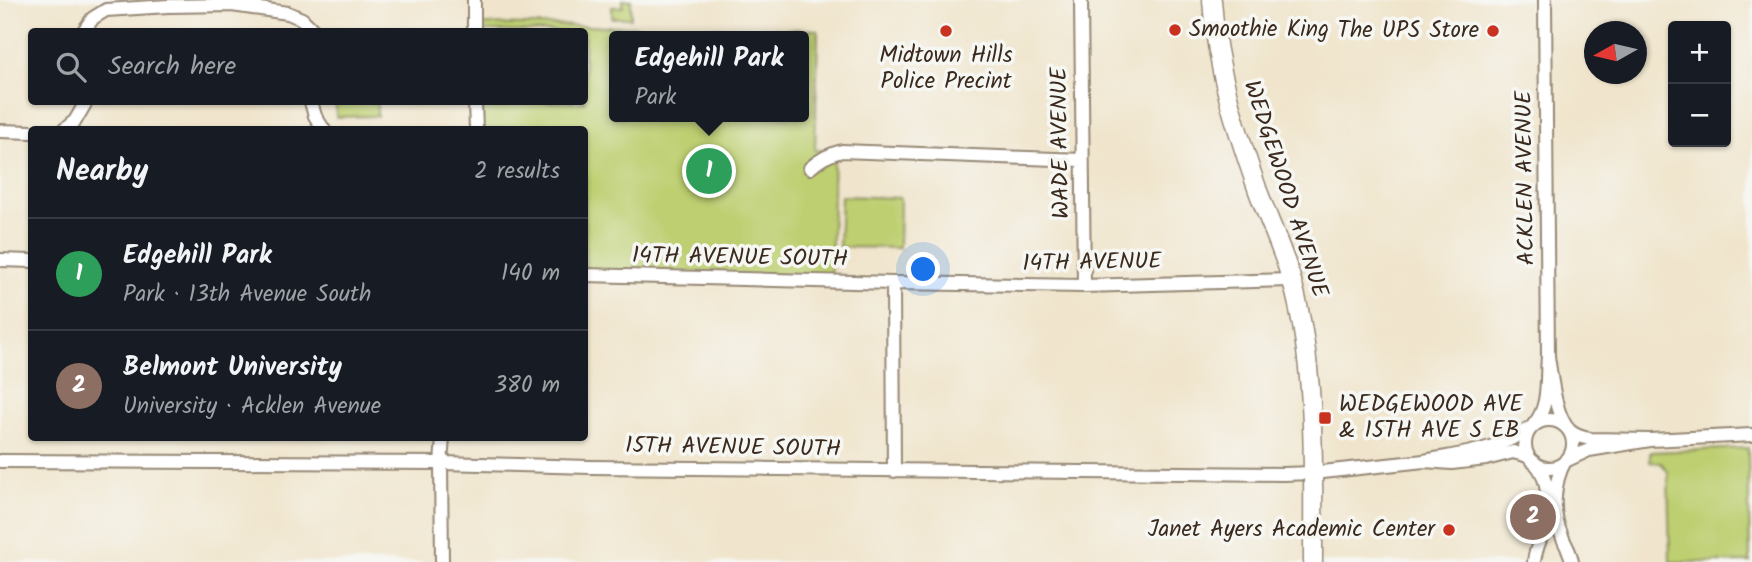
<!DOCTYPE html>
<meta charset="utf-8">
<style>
body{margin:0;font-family:Kalam,sans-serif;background:#20242c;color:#f1f3f6}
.controls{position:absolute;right:21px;top:21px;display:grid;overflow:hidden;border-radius:7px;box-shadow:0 2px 5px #0004}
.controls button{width:63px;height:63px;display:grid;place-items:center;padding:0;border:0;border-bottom:2px solid #363941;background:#171b24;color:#f1f3f6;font:35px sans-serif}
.compass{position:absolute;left:1584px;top:21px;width:63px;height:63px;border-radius:50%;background:#171b24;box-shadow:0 2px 5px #0004;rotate:262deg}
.you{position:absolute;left:924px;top:270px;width:24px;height:24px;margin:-18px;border:5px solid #fff;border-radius:50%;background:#1a73e8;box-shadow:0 0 0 10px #1a73e833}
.badge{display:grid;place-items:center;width:46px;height:46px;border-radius:50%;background:#0b8043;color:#fff;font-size:23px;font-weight:700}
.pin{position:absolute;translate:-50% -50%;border:4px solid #fff;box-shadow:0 2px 7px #0006}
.popup{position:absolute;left:609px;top:31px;width:200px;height:91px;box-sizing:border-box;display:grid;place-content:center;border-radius:7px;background:#171b24;filter:drop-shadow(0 2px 5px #0005);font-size:23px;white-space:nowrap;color:#9ea1a6}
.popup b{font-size:26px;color:#f1f3f6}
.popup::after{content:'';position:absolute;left:50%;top:100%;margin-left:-14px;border:14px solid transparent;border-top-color:#171b24}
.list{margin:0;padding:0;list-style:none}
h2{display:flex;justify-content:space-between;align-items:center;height:91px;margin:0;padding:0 28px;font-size:30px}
h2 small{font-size:23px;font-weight:400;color:#9ea1a6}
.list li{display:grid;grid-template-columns:46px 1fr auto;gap:21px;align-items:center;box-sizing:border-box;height:112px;padding:0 28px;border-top:2px solid #363941}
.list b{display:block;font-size:26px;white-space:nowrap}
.list p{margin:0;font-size:23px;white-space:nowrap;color:#9ea1a6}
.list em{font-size:23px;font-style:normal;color:#9ea1a6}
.icon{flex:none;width:38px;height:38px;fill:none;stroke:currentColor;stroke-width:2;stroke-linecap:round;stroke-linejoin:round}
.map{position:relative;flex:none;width:1752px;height:562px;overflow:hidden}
.search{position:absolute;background:#171b24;box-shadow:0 2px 5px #0004;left:28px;top:28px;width:560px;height:77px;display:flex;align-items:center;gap:18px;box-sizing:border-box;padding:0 24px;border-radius:7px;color:#9ea1a6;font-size:26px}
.panel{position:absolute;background:#171b24;box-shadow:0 2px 5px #0004;left:28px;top:126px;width:560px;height:315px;border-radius:7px}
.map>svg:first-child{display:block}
.green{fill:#bdcf71;stroke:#7c7c48;stroke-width:2;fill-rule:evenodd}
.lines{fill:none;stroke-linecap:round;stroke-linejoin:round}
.street-casing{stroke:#968875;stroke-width:16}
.secondary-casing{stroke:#968875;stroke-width:21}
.street{stroke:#fff;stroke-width:12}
.secondary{stroke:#fff;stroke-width:18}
.poi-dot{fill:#c8321e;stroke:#f6f6f2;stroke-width:2.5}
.labels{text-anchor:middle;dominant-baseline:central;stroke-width:7;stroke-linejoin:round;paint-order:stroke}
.poi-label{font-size:23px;fill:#3b2a1e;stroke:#f6f6f2;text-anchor:start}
.street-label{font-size:23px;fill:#3b2a1e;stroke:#f6f6f2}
</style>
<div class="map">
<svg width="1752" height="562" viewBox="0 0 1752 562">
<rect width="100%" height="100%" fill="#f6f6f2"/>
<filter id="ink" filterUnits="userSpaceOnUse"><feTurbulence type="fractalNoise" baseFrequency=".0143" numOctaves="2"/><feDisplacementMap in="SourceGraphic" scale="14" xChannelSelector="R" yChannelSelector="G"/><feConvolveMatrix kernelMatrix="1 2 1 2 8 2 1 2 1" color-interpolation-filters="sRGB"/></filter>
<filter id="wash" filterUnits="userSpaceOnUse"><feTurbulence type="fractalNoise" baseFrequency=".00686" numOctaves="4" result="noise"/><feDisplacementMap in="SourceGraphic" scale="28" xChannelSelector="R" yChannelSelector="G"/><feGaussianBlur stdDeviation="1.57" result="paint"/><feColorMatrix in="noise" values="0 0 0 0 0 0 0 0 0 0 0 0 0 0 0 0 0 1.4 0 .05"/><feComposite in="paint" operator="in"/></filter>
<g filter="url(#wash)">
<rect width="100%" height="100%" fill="#f0e5cc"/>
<!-- green -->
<path class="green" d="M 623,0 L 631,0 L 631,18 L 612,18 L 612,7 L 623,7 Z
M 474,24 L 818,30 L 815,150 L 834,151 L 831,282 L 585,275 L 584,130 L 476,129 L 475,102 L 584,102 L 584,32 L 474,31 ZM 614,36 L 804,36 L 804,117 L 614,117 Z
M 336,102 L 377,102 L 377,116 L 336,117 Z
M 841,196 L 900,198 L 899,248 L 839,247 Z
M 1748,448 L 1750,562 L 1670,562 L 1668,472 L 1661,463 L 1650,462 L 1650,452 Z"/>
</g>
<g filter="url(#ink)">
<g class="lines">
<!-- street casing -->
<g class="street-casing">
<path id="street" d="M 1081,0 L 1084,286
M 1545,0 L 1548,356
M 83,32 L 93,18 L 106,10 L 168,6 L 232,5 L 288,13 L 302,19 L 315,32
M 474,32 L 474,0
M 311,102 L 315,116 L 324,130
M 475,102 L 476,130
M 64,130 L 75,121 L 86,102
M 0,131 L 32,132
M 810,168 C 820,159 829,154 842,151 L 1082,160
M 0,260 L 32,261
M 584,275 L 893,283 L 1084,286 L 1291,280
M 893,283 L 894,471
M1525 444a24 24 0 1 1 48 0a24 24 0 1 1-48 0Z
M 1534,424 C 1550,407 1546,378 1548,356 C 1551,376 1555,417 1570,431 C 1576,436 1583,438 1591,439 L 1650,440 L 1589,450 L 1565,461 C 1553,483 1551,513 1562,536 C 1565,545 1571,552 1572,562
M 1650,440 L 1752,435
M 1528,456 L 1513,452 L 1486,459 L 1452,463 L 1424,461 C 1462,454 1498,450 1530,428
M 0,461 L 441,463 L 590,467 L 1283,474 L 1313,473 L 1424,461
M 1534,462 C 1549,476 1550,506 1545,525 C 1542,537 1535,549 1534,562
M 442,562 L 441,463 L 443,438"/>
</g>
<!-- secondary casing -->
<g class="secondary-casing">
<path id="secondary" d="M 1212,0 C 1216,68 1236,128 1258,191 C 1269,221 1283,251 1292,281 C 1317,370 1313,470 1313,562"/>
</g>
<!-- street -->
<use href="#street" class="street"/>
<!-- secondary -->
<use href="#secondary" class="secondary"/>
</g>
</g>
<!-- markers -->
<g class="poi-dot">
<circle cx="1175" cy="30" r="7"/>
<circle cx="946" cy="31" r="7"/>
<circle cx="1493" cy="31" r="7"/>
<rect x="1318" y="411" width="14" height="14" rx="3.5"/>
<circle cx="1449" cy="530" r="7"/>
</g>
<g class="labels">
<!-- poi labels -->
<g class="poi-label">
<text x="1189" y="30">Smoothie King</text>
<text x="1479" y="31" text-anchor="end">The UPS Store</text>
<text x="946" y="56" text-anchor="middle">Midtown Hills<tspan x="946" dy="26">Police Precint</tspan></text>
<text x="1339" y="405">WEDGEWOOD AVE<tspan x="1339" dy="26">&amp; 15TH AVE S EB</tspan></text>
<text x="1435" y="530" text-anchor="end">Janet Ayers Academic Center</text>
</g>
<!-- street labels -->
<g class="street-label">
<text transform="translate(1061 143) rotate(-91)">WADE AVENUE</text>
<text transform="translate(1526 178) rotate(-91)">ACKLEN AVENUE</text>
<text transform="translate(1285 189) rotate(72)">WEDGEWOOD AVENUE</text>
<text transform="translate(740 258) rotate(1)">14TH AVENUE SOUTH</text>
<text transform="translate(1092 263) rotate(-1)">14TH AVENUE</text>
<text transform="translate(733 448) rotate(1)">15TH AVENUE SOUTH</text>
</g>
</g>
</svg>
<div class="controls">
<button>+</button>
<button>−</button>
</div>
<svg class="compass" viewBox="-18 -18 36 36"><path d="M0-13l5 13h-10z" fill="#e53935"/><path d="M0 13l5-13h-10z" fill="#9ea1a6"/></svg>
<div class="you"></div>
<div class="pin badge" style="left:709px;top:171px;background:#2e9e5b">1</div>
<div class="popup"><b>Edgehill Park</b>Park</div>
<div class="pin badge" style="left:1533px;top:517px;background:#8d6e63">2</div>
<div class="search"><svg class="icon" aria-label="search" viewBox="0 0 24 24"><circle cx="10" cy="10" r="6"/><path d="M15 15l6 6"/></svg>Search here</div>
<section class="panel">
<h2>Nearby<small>2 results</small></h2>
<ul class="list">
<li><span class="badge" style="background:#2e9e5b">1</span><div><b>Edgehill Park</b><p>Park · 13th Avenue South</p></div><em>140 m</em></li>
<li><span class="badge" style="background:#8d6e63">2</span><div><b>Belmont University</b><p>University · Acklen Avenue</p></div><em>380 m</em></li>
</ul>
</section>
</div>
